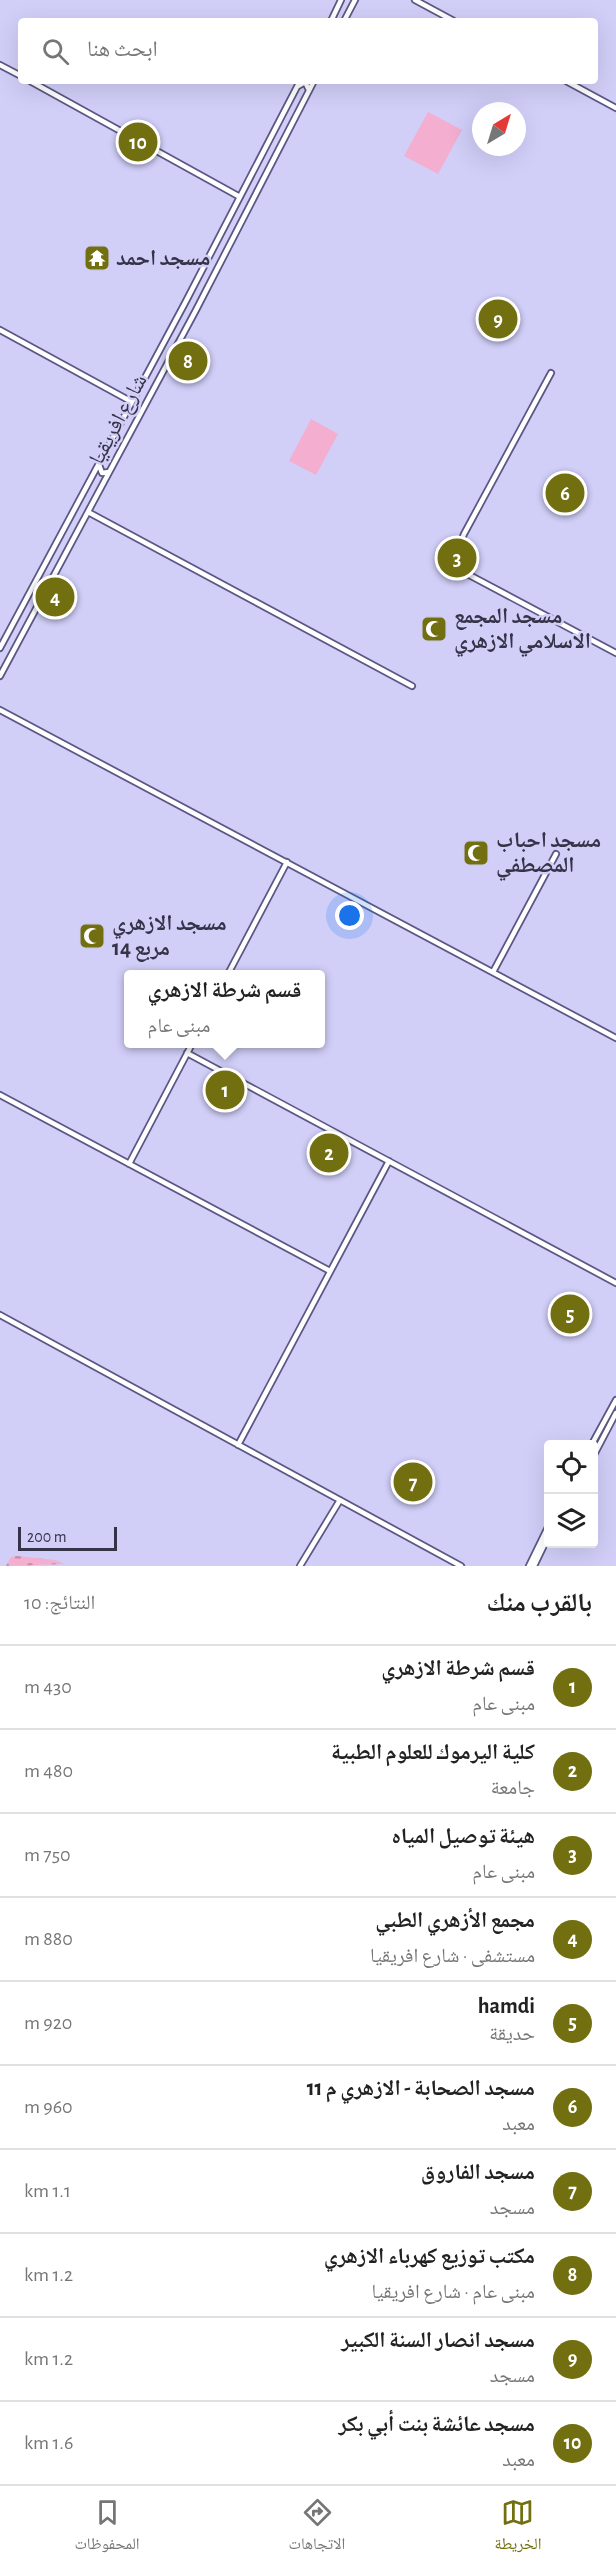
<!DOCTYPE html>
<html lang="ar">
<meta charset="utf-8">
<style>
body{margin:0;font-family:"Alegreya Sans","Noto Naskh Arabic",sans-serif;background:#f2f2f2;color:#222;direction:rtl}
.controls{position:absolute;right:18px;bottom:18px;display:grid;overflow:hidden;border-radius:6px;box-shadow:0 6px 24px #0002}
.controls button{width:54px;height:54px;display:grid;place-items:center;padding:0;border:0;border-bottom:2px solid #e0e0e0;background:#fff;color:#222;font:30px sans-serif}
.compass{position:absolute;left:472px;top:102px;width:54px;height:54px;border-radius:50%;background:#fff;box-shadow:0 6px 24px #0002;rotate:38deg}
.scale{position:absolute;left:18px;bottom:15px;width:99px;box-sizing:border-box;padding-left:6px;border:3px solid #353348;border-top:0;font-size:16px;line-height:21px;white-space:nowrap;color:#353348;-webkit-text-stroke:4px #d1cff8;paint-order:stroke}
.you{position:absolute;left:350px;top:916px;width:21px;height:21px;margin:-15px;border:4px solid #fff;border-radius:50%;background:#1a73e8;box-shadow:0 0 0 9px #1a73e833}
.badge{display:grid;place-items:center;width:39px;height:39px;border-radius:50%;background:#726f10;color:#fff;font-size:20px;font-weight:700}
.pin{position:absolute;translate:-50% -50%;border:3px solid #fff;box-shadow:0 2px 6px #0006}
.popup{position:absolute;left:124px;top:970px;width:201px;height:78px;box-sizing:border-box;display:grid;place-content:center;border-radius:6px;background:#fff;filter:drop-shadow(0 2px 4px #0005);font-size:20px;white-space:nowrap;color:#767676}
.popup b{font-size:22px;color:#222}
.popup::after{content:'';position:absolute;left:50%;top:100%;margin-left:-12px;border:12px solid transparent;border-top-color:#fff}
.list{margin:0;padding:0;list-style:none}
h2{display:flex;justify-content:space-between;align-items:center;height:78px;margin:0;padding:0 24px;font-size:26px}
h2 small{font-size:20px;font-weight:400;color:#767676}
.list li{display:grid;grid-template-columns:39px 1fr auto;gap:18px;align-items:center;box-sizing:border-box;height:84px;padding:0 24px;border-top:2px solid #e0e0e0}
.list b{display:block;font-size:22px;white-space:nowrap}
.list p{margin:0;font-size:20px;white-space:nowrap;color:#767676}
.list em{font-size:20px;font-style:normal;color:#767676}
.icon{flex:none;width:33px;height:33px;fill:none;stroke:currentColor;stroke-width:2;stroke-linecap:round;stroke-linejoin:round}
.map{position:relative;flex:none;width:616px;height:1566px;overflow:hidden;direction:ltr}
.search{position:absolute;background:#fff;box-shadow:0 6px 24px #0002;left:18px;right:18px;top:18px;height:66px;display:flex;align-items:center;gap:15px;box-sizing:border-box;padding:0 21px;border-radius:6px;color:#767676;font-size:22px}
.sheet{height:918px;background:#fff}
nav{display:flex;justify-content:space-around;align-items:center;box-sizing:border-box;height:84px;border-top:2px solid #e0e0e0;background:#fff;font-size:16px;color:#767676}
nav a{display:grid;justify-items:center;gap:3px}
nav .on{color:#726f10}
.map>svg:first-child{display:block}
.grass{fill:#f3aed0}
.cemetery{fill:url(#cemetery-stones)}
.lines{fill:none;stroke-linecap:round;stroke-linejoin:round}
.tertiary-casing{stroke:#5b5784;stroke-width:8}
.tertiary{stroke:#fff;stroke-width:4.5}
.labels{text-anchor:middle;dominant-baseline:central;stroke-width:5;stroke-linejoin:round;paint-order:stroke}
.poi-label{font-size:22px;font-weight:bold;fill:#353348;stroke:#d1cff8;text-anchor:start}
.street-label{font-size:22px;fill:#353348;stroke:#d1cff8}
</style>
<div class="map">
<svg width="616" height="1566" viewBox="0 0 616 1566">
<defs>
<pattern id="cemetery-stones" width="16" height="16" patternUnits="userSpaceOnUse" patternTransform="scale(1.5)"><rect width="16" height="16" fill="#f3aed0"/><path d="M2 7V4a2 2 0 0 1 4 0v3zM10 15v-3a2 2 0 0 1 4 0v3z" fill="#c68eab"/></pattern>
</defs>
<rect width="100%" height="100%" fill="#d1cff8"/>
<!-- grass -->
<path class="grass" d="M 428,112 L 462,130 L 438,174 L 404,156 Z
M 311,419 L 338,434 L 316,475 L 289,461 Z"/>
<!-- cemetery -->
<path class="cemetery" d="M 17,1556 L 55,1560 L 65,1564 L 6,1566 L 11,1557 Z"/>
<g class="lines">
<!-- tertiary casing -->
<g class="tertiary-casing">
<path id="tertiary" d="M 415,0 L 454,21
M 331,21 L 341,0
M 344,21 L 355,0
M 0,65 L 21,76
M 30,81 L 240,197
M 566,81 L 616,108
M 298,86 L 305,82 L 309,90
M 0,330 L 132,402
M 551,373 L 464,534 L 453,562 L 458,569 L 616,653
M 99,465 L 102,473 L 109,472
M 88,512 L 412,686
M 0,648 L 185,303 L 300,81
M 0,676 L 196,310 L 314,81
M 0,710 L 616,1038
M 493,972 L 556,854
M 228,974 L 287,862
M 187,1053 L 616,1283
M 0,1095 L 330,1271
M 129,1164 L 192,1044
M 0,1315 L 461,1566
M 592,1444 L 616,1400
M 238,1445 L 389,1161
M 594,1455 L 616,1413
M 300,1566 L 340,1500
M 529,1566 L 548,1527
M 534,1566 L 548,1537"/>
</g>
<!-- tertiary -->
<use href="#tertiary" class="tertiary"/>
</g>
<!-- icons -->
<defs>
<g id="temple-square" transform="scale(1.35)"><rect x="-9" y="-9" width="18" height="18" rx="4" fill="#726f10" stroke="#d1cff8"/><path d="M0-6L5-2H3V0L6.5 2.5H4V6H1.5V3h-3V6H-4V2.5H-6.5L-3 0V-2H-5Z" fill="#fff"/></g>
<g id="mosque-square" transform="scale(1.35)"><rect x="-9" y="-9" width="18" height="18" rx="4" fill="#726f10" stroke="#d1cff8"/><path d="M3.5-4.9A6 6 0 1 0 3.5 4.9A5 5 0 1 1 3.5-4.9Z" fill="#fff"/></g>
</defs>
<g fill-rule="evenodd">
<use href="#temple-square" x="97" y="258"/>
<use href="#mosque-square" x="434" y="629"/>
<use href="#mosque-square" x="476" y="853"/>
<use href="#mosque-square" x="92" y="936"/>
</g>
<g class="labels">
<!-- poi labels -->
<g class="poi-label">
<text x="116" y="258">مسجد احمد</text>
<text x="454" y="616">مسجد المجمع<tspan x="454" dy="25">الاسلامي الازهري</tspan></text>
<text x="496" y="840">مسجد احباب<tspan x="496" dy="25">المصطفي</tspan></text>
<text x="112" y="923">مسجد الازهري<tspan x="112" dy="25">مربع 14</tspan></text>
</g>
<!-- street labels -->
<g class="street-label">
<text transform="translate(118 419) rotate(-62)">شارع افريقيا</text>
</g>
</g>
</svg>
<div class="controls">
<button><svg class="icon" aria-label="locate" viewBox="0 0 24 24"><circle cx="12" cy="12" r="6"/><path d="M12 2v4M12 18v4M2 12h4M18 12h4"/></svg></button>
<button><svg class="icon" aria-label="layers" viewBox="0 0 24 24"><path d="M12 4l9 5-9 5-9-5zM3 14l9 5 9-5"/></svg></button>
</div>
<svg class="compass" viewBox="-18 -18 36 36"><path d="M0-13l5 13h-10z" fill="#e53935"/><path d="M0 13l5-13h-10z" fill="#767676"/></svg>
<div class="scale">200 m</div>
<div class="you"></div>
<div class="pin badge" style="left:225px;top:1090px">1</div>
<div class="popup"><b>قسم شرطة الازهري</b>مبنى عام</div>
<div class="pin badge" style="left:329px;top:1153px">2</div>
<div class="pin badge" style="left:457px;top:558px">3</div>
<div class="pin badge" style="left:55px;top:597px">4</div>
<div class="pin badge" style="left:570px;top:1314px">5</div>
<div class="pin badge" style="left:565px;top:493px">6</div>
<div class="pin badge" style="left:413px;top:1482px">7</div>
<div class="pin badge" style="left:188px;top:361px">8</div>
<div class="pin badge" style="left:498px;top:319px">9</div>
<div class="pin badge" style="left:138px;top:142px">10</div>
<div class="search"><svg class="icon" aria-label="search" viewBox="0 0 24 24"><circle cx="10" cy="10" r="6"/><path d="M15 15l6 6"/></svg>ابحث هنا</div>
</div>
<section class="sheet">
<h2>بالقرب منك<small>النتائج: 10</small></h2>
<ul class="list">
<li><span class="badge">1</span><div><b>قسم شرطة الازهري</b><p>مبنى عام</p></div><em>430 m</em></li>
<li><span class="badge">2</span><div><b>كلية اليرموك للعلوم الطبية</b><p>جامعة</p></div><em>480 m</em></li>
<li><span class="badge">3</span><div><b>هيئة توصيل المياه</b><p>مبنى عام</p></div><em>750 m</em></li>
<li><span class="badge">4</span><div><b>مجمع الأزهري الطبي</b><p>مستشفى · شارع افريقيا</p></div><em>880 m</em></li>
<li><span class="badge">5</span><div><b>hamdi</b><p>حديقة</p></div><em>920 m</em></li>
<li><span class="badge">6</span><div><b>مسجد الصحابة - الازهري م 11</b><p>معبد</p></div><em>960 m</em></li>
<li><span class="badge">7</span><div><b>مسجد الفاروق</b><p>مسجد</p></div><em>1.1 km</em></li>
<li><span class="badge">8</span><div><b>مكتب توزيع كهرباء الازهري</b><p>مبنى عام · شارع افريقيا</p></div><em>1.2 km</em></li>
<li><span class="badge">9</span><div><b>مسجد انصار السنة الكبير</b><p>مسجد</p></div><em>1.2 km</em></li>
<li><span class="badge">10</span><div><b>مسجد عائشة بنت أبي بكر</b><p>معبد</p></div><em>1.6 km</em></li>
</ul>
</section>
<nav>
<a class="on"><svg class="icon" aria-label="map" viewBox="0 0 24 24"><path d="M3 6l6-2 6 2 6-2v14l-6 2-6-2-6 2zM9 4v14M15 6v14"/></svg>الخريطة</a>
<a><svg class="icon" aria-label="directions" viewBox="0 0 24 24"><path d="M12 3l9 9-9 9-9-9zM9 14v-3h6M13 9l2 2-2 2"/></svg>الاتجاهات</a>
<a><svg class="icon" aria-label="saved" viewBox="0 0 24 24"><path d="M7 4h10v16l-5-4-5 4z"/></svg>المحفوظات</a>
</nav>
